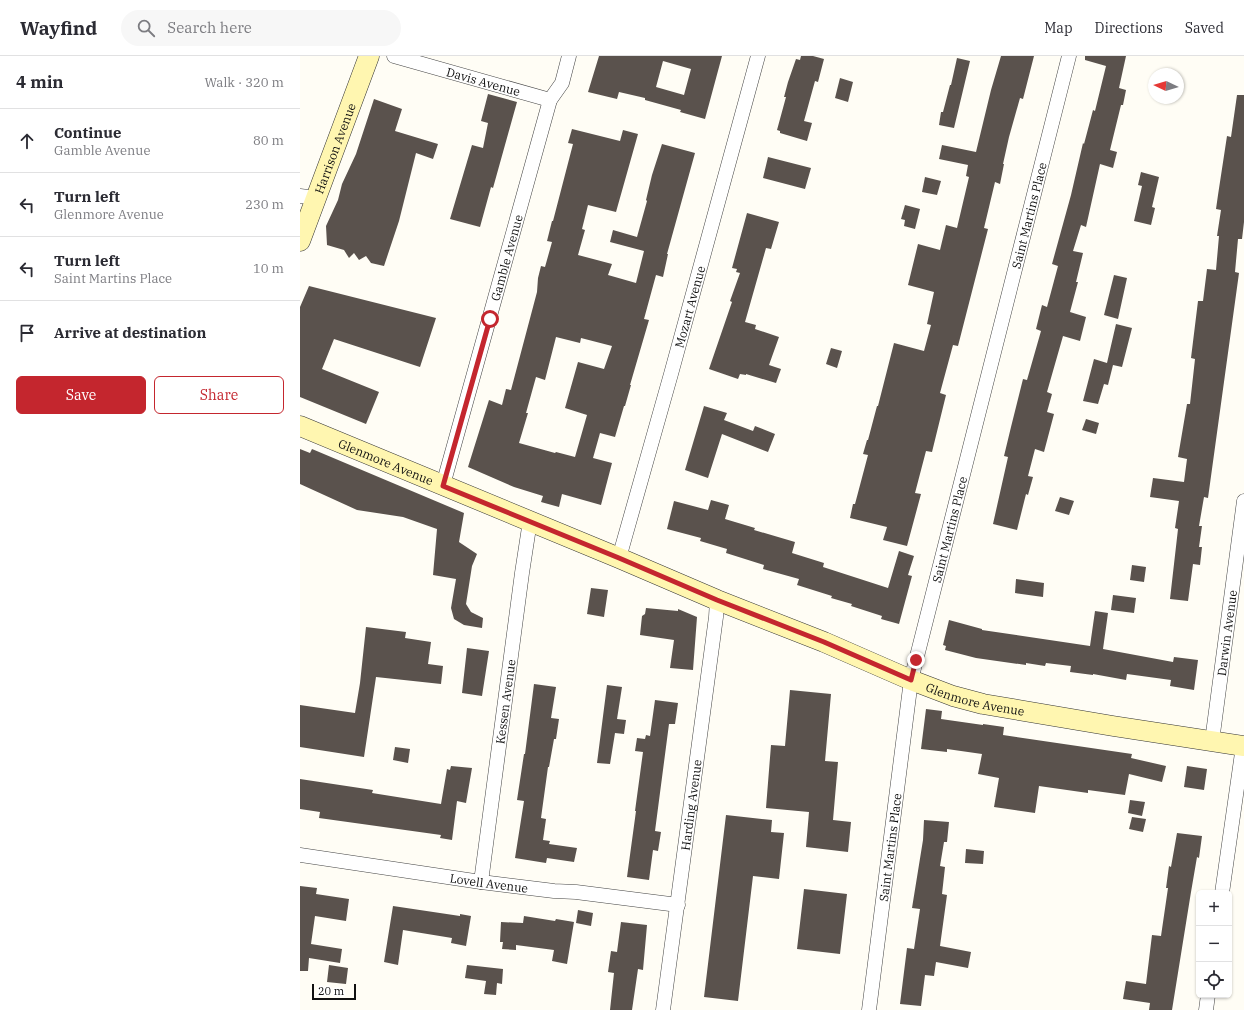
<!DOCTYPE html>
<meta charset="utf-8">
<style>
body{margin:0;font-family:"IBM Plex Serif",serif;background:#f7f7f7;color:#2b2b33}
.controls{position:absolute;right:12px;bottom:12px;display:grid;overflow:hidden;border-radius:6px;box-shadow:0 1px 3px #0004}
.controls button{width:36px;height:36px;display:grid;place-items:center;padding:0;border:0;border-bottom:1px solid #e1e1e2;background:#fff;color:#2b2b33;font:20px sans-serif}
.compass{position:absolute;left:848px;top:12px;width:36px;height:36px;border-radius:50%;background:#fff;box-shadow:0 1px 3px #0004;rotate:274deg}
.scale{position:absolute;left:12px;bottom:10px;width:44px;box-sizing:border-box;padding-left:4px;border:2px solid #111;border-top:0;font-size:11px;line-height:14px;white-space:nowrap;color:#111;-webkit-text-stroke:3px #fff;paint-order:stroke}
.stop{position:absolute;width:12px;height:12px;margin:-9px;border:3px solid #c4262e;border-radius:50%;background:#fff}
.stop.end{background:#c4262e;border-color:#fff;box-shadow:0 1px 4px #0008}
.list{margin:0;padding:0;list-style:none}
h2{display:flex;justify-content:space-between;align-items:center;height:52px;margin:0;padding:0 16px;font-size:17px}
h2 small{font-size:13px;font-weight:400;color:#7c7c81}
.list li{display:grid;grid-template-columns:26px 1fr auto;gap:12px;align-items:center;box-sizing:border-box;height:64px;padding:0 16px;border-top:1px solid #e1e1e2}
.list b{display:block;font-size:15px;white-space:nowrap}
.list p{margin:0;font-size:13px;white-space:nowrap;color:#7c7c81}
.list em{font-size:13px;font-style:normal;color:#7c7c81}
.actions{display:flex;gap:8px;padding:12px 16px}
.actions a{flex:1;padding:9px 0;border:1px solid #c4262e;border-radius:6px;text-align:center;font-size:14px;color:#c4262e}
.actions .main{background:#c4262e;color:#fff}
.icon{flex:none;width:22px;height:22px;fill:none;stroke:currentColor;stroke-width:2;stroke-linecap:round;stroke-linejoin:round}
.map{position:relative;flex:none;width:944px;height:954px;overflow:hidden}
header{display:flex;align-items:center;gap:24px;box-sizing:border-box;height:56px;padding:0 20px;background:#fff;border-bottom:1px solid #e1e1e2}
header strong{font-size:19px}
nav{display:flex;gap:22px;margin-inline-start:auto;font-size:14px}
.search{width:280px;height:36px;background:#f7f7f7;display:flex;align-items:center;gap:10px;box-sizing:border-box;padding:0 14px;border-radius:22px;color:#7c7c81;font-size:15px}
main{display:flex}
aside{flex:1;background:#fff}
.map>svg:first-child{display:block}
.building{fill:#5a524d;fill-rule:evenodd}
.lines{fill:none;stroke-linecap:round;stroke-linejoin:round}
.street-casing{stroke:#444;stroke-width:15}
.secondary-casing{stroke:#333;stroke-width:21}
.street{stroke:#fff;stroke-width:14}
.secondary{stroke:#fff6b0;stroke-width:20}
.route{stroke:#c4262e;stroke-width:5}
.labels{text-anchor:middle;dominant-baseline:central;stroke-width:4;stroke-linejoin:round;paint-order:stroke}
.street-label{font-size:12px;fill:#111;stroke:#fff}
</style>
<header>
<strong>Wayfind</strong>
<div class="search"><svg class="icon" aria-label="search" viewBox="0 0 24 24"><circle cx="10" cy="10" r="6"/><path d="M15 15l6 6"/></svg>Search here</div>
<nav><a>Map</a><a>Directions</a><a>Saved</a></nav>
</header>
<main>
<aside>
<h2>4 min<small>Walk · 320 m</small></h2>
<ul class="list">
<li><svg class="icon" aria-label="ahead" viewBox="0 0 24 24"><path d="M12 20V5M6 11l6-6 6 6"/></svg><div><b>Continue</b><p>Gamble Avenue</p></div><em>80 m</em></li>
<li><svg class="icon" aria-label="left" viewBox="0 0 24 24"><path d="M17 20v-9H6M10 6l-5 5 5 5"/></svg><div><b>Turn left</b><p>Glenmore Avenue</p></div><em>230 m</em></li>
<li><svg class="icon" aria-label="left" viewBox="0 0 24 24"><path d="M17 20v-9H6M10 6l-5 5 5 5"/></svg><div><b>Turn left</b><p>Saint Martins Place</p></div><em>10 m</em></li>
<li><svg class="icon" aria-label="arrive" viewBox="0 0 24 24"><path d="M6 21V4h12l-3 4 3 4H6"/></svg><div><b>Arrive at destination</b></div></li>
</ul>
<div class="actions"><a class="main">Save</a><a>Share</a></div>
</aside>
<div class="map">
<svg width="944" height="954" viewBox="0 0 944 954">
<rect width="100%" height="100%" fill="#fffdf5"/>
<!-- building -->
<path class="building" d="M 299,0 L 422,0 L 405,63 L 380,56 L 381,54 L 345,44 L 345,42 L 319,36 L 317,43 L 288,36 ZM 363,5 L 391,13 L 384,39 L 356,31 Z
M 501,0 L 513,0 L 524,3 L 518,26 L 515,25 L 504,65 L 512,67 L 507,85 L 480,77 L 480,75 L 477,74 L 486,41 L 484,41 L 488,26 L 496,3 L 500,4 Z
M 701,0 L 734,0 L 723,43 L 720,42 L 709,81 L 703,108 L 704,108 L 700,128 L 695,126 L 684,172 L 688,173 L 658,290 L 653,289 L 640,337 L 646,339 L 632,396 L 626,395 L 615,437 L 621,438 L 607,490 L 583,484 L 587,471 L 550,462 L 553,448 L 555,448 L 568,399 L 563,398 L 567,384 L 568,384 L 577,350 L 578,350 L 594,287 L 624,295 L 631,269 L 627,268 L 634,236 L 608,229 L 618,188 L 640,194 L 646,169 L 657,172 L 669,121 L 666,120 L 668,109 L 639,103 L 642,89 L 676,96 L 691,34 Z
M 785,0 L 826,0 L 819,32 L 826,34 L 823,49 L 821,49 L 810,94 L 817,96 L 813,112 L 800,108 L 786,171 L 781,169 L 773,195 L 783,197 L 776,226 L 778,226 L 770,256 L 786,261 L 780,285 L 763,280 L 747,336 L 752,338 L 747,356 L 754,358 L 744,396 L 735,393 L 728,420 L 733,421 L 728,439 L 726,438 L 717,474 L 693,468 L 708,401 L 704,400 L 711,371 L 723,323 L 727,324 L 741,275 L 736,273 L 742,249 L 747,251 L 758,210 L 752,208 L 771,139 L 783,87 L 784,88 L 793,54 L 795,55 L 806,10 L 785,4 Z
M 657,2 L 670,5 L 654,72 L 639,69 L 641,56 L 643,56 L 650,29 L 651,29 Z
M 540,22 L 553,26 L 548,46 L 535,42 Z
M 188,38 L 217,46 L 193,132 L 191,131 L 180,171 L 150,163 L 172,89 L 183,92 L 188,67 L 181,65 Z
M 937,39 L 944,39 L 944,166 L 942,183 L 938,183 L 935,216 L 939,217 L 908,442 L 904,441 L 899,470 L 902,470 L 899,491 L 902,491 L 900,509 L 893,508 L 888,545 L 870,543 L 878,473 L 875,472 L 879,445 L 850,441 L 853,422 L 884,426 L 887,403 L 878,401 L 887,348 L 890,348 L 895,303 L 891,302 L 898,245 L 903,245 L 907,213 L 916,214 L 919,180 L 917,180 L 921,154 L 916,153 L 918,139 L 927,80 L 931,81 Z
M 74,43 L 102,53 L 95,75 L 138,88 L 133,103 L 116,97 L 99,165 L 84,210 L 71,207 L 66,200 L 59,204 L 54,197 L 49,202 L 44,194 L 27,189 L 26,170 L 38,144 L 42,128 L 56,98 Z
M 272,73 L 320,85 L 323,74 L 338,78 L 316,156 L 288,149 L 282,173 L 285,174 L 278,199 L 312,208 L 308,219 L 336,227 L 344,195 L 310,186 L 313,174 L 337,181 L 347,145 L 346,144 L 352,119 L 362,88 L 395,97 L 367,198 L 368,198 L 363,221 L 356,219 L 344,263 L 349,264 L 330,329 L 331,329 L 325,350 L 324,350 L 315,381 L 300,377 L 293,402 L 312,407 L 301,449 L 262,438 L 259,451 L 241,446 L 243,440 L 214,431 L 168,411 L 189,344 L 202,349 L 206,333 L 211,334 L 237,236 L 238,222 L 241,210 L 245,211 L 252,186 L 247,185 L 252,165 L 253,165 L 273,88 L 268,87 ZM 256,281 L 280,287 L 281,282 L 312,290 L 304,313 L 278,306 L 265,352 L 287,359 L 275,401 L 256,396 L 255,397 L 219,387 L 228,357 L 226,357 L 236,321 L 245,324 Z
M 468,101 L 511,112 L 505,133 L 463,122 Z
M 841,116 L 859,121 L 852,151 L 855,152 L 851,169 L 834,165 L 842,130 L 838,129 Z
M 625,121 L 641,125 L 637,139 L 622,136 Z
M 605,149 L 620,153 L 615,173 L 604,170 L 605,164 L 601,163 Z
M 447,157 L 479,166 L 471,193 L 466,192 L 445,266 L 456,269 L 455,273 L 479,281 L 469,309 L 481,313 L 476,327 L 446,318 L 446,319 L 440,318 L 438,323 L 409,313 L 432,246 L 430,245 L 440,217 L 436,216 L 437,213 L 432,212 Z
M 814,219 L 827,222 L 818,263 L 804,259 Z
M 9,230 L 136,262 L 120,311 L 34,283 L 22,313 L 79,336 L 66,368 L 0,341 L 0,251 Z
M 816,268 L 832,272 L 822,311 L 813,309 L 808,329 L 804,328 L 798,348 L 783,345 L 794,303 L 807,307 Z
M 531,292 L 542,295 L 537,312 L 526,308 Z
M 404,350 L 427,357 L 424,364 L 453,375 L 455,370 L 475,378 L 468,396 L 422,378 L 408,422 L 385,414 Z
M 786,363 L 799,367 L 796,378 L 782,374 Z
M 0,393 L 10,397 L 12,393 L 164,457 L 159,486 L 177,498 L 172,510 L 166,548 L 171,556 L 183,562 L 182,572 L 164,569 L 154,563 L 151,552 L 156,523 L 133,519 L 137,473 L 103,461 L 57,454 L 0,428 Z
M 760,441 L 774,445 L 769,459 L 755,455 Z
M 411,444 L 429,449 L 425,463 L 455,472 L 454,474 L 495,486 L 492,497 L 524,507 L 523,511 L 588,532 L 599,495 L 614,500 L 608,519 L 612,520 L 599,568 L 581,563 L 582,560 L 551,550 L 552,548 L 531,542 L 532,540 L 497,529 L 499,523 L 463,513 L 464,509 L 426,497 L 427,493 L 400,485 L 401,482 L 367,473 L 374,445 L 408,454 Z
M 832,509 L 846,511 L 844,526 L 830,524 Z
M 716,523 L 744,527 L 743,541 L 715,537 Z
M 291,532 L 308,534 L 304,561 L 287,558 Z
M 813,539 L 836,542 L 834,557 L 811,554 Z
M 346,552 L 378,555 L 378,553 L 397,561 L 393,614 L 370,612 L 374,584 L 340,579 L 342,560 L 345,558 Z
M 795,555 L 808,557 L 803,593 L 873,606 L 874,601 L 898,604 L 894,634 L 870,630 L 871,624 L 827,618 L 826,624 L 793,618 L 793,619 L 770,616 L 771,610 L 746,607 L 745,610 L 726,607 L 726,609 L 676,602 L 645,594 L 646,590 L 643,589 L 649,564 L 682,573 L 682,574 L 790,590 Z
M 66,571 L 106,576 L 105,582 L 131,586 L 128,608 L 143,610 L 141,628 L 76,621 L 64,701 L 0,691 L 0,649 L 55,657 L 60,627 Z
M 167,592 L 189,595 L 182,640 L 162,637 Z
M 234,628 L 256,631 L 251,662 L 259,663 L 256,683 L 254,683 L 249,711 L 248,711 L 241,762 L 246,763 L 243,784 L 250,785 L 249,788 L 277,792 L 274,806 L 247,802 L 246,807 L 215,802 L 224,745 L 217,744 L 224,698 L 225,698 Z
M 307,629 L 322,631 L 317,663 L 326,664 L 324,678 L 315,677 L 310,708 L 297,707 Z
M 490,634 L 531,638 L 525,705 L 538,706 L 533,764 L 551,766 L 548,796 L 506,791 L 509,756 L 466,752 L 471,689 L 485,690 Z
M 355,644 L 378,647 L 375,668 L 369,668 L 355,775 L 361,776 L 358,795 L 353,794 L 349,824 L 327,821 L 336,755 L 335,755 L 343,696 L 335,695 L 337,682 L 345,683 L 346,679 L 350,680 Z
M 626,653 L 642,655 L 641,663 L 683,669 L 683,668 L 704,671 L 703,679 L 832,698 L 831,702 L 866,710 L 862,726 L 829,718 L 825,739 L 788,734 L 788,737 L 739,730 L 735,757 L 694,751 L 699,722 L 678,718 L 682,698 L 647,693 L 647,696 L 621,693 Z
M 95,691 L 110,693 L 108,707 L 93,704 Z
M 151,710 L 172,712 L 166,747 L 157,745 L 152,784 L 140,782 L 141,779 L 19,762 L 20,756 L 0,753 L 0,723 L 73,734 L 72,737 L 141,748 L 147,713 L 150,714 Z
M 887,710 L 907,713 L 904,734 L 884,731 Z
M 830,744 L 845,746 L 842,760 L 828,757 Z
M 426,759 L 472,764 L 471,776 L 484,777 L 479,823 L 453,820 L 438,945 L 404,941 Z
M 832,761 L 846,763 L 843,776 L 829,773 Z
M 624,764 L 649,766 L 647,786 L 644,786 L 640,810 L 645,811 L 642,838 L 647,839 L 640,890 L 671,896 L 668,912 L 636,906 L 634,920 L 625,919 L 621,950 L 600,948 L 607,892 L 614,893 L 620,853 L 612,852 L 623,784 Z
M 877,777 L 902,780 L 899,802 L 897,801 L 891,836 L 872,954 L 849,954 L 850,947 L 823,943 L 826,925 L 846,928 L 852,879 L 861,880 L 868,832 L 866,832 L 869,810 L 871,811 Z
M 666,793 L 684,795 L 683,808 L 665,807 Z
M 0,830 L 17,832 L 16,838 L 49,843 L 46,865 L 15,860 L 11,888 L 42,893 L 40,907 L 9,902 L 8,915 L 0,915 Z
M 504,833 L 547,838 L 540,898 L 497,893 Z
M 93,850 L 160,860 L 160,858 L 171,860 L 166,890 L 151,887 L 152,882 L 103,874 L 98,909 L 84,906 Z
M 278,854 L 293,857 L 291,870 L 276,867 Z
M 224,860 L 255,865 L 256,863 L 274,866 L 267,908 L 252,905 L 254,894 L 216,889 L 216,894 L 202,893 L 203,886 L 200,886 L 201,866 L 223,867 Z
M 321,866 L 347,869 L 343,914 L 338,913 L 332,954 L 310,954 L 314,917 L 308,916 L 311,895 L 317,896 Z
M 29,909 L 48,912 L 46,928 L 27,926 Z
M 167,909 L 203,913 L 202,928 L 197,927 L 196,939 L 184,938 L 186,925 L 165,922 Z"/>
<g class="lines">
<!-- street casing -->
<g class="street-casing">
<g id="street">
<path id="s1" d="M 94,0 L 250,44"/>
<path d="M 0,140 L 16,142"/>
<path id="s2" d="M 143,429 L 250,44 L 262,27 L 269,0"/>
<path id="s3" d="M 319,502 L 371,318 L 458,0"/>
<path id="s4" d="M 912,685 L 944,445"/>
<path id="s5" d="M 0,799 L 181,826 L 254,835 L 276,836 L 378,849"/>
<path id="s6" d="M 181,826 L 222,517 L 230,465"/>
<path d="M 922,837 L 943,690"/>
<path id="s7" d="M 363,954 L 416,561 L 417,544"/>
<path id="s8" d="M 569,954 L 611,624 L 769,0"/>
<path d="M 906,954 L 908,939"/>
</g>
</g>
<!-- secondary casing -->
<g class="secondary-casing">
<g id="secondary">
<path id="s9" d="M 0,185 L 69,0"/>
<path id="s10" d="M 0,370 L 319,502 L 417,544 L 524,586 L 611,624 L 653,640 L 683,648 L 813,670 L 944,690"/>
</g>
</g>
<!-- street -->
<use href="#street" class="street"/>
<!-- secondary -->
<use href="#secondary" class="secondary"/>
</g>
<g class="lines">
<!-- route -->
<path class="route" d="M 190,263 L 143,430 L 319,502 L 417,544 L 524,586 L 611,624 L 616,604"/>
</g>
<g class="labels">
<!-- street labels -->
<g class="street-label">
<text stroke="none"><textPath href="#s1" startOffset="93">Davis Avenue</textPath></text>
<text stroke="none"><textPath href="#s9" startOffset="99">Harrison Avenue</textPath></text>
<text stroke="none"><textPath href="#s8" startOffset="812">Saint Martins Place</textPath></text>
<text stroke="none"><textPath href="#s2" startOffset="236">Gamble Avenue</textPath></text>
<text stroke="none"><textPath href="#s3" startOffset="261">Mozart Avenue</textPath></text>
<text stroke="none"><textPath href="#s10" startOffset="93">Glenmore Avenue</textPath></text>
<text stroke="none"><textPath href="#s8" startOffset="488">Saint Martins Place</textPath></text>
<text stroke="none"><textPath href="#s4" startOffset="109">Darwin Avenue</textPath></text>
<text stroke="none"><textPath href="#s10" startOffset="729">Glenmore Avenue</textPath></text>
<text stroke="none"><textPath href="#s6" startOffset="182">Kessen Avenue</textPath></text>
<text stroke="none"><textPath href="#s7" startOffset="207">Harding Avenue</textPath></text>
<text stroke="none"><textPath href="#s8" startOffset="164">Saint Martins Place</textPath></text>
<text stroke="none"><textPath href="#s5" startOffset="191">Lovell Avenue</textPath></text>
</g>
</g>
</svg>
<div class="controls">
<button>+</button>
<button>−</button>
<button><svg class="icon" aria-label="locate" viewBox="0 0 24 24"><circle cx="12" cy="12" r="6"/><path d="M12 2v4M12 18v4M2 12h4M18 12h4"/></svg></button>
</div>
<svg class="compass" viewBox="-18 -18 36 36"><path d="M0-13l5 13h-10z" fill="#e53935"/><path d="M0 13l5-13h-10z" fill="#7c7c81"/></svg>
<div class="scale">20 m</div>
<div class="stop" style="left:190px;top:263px"></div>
<div class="stop end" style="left:616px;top:604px"></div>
</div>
</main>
